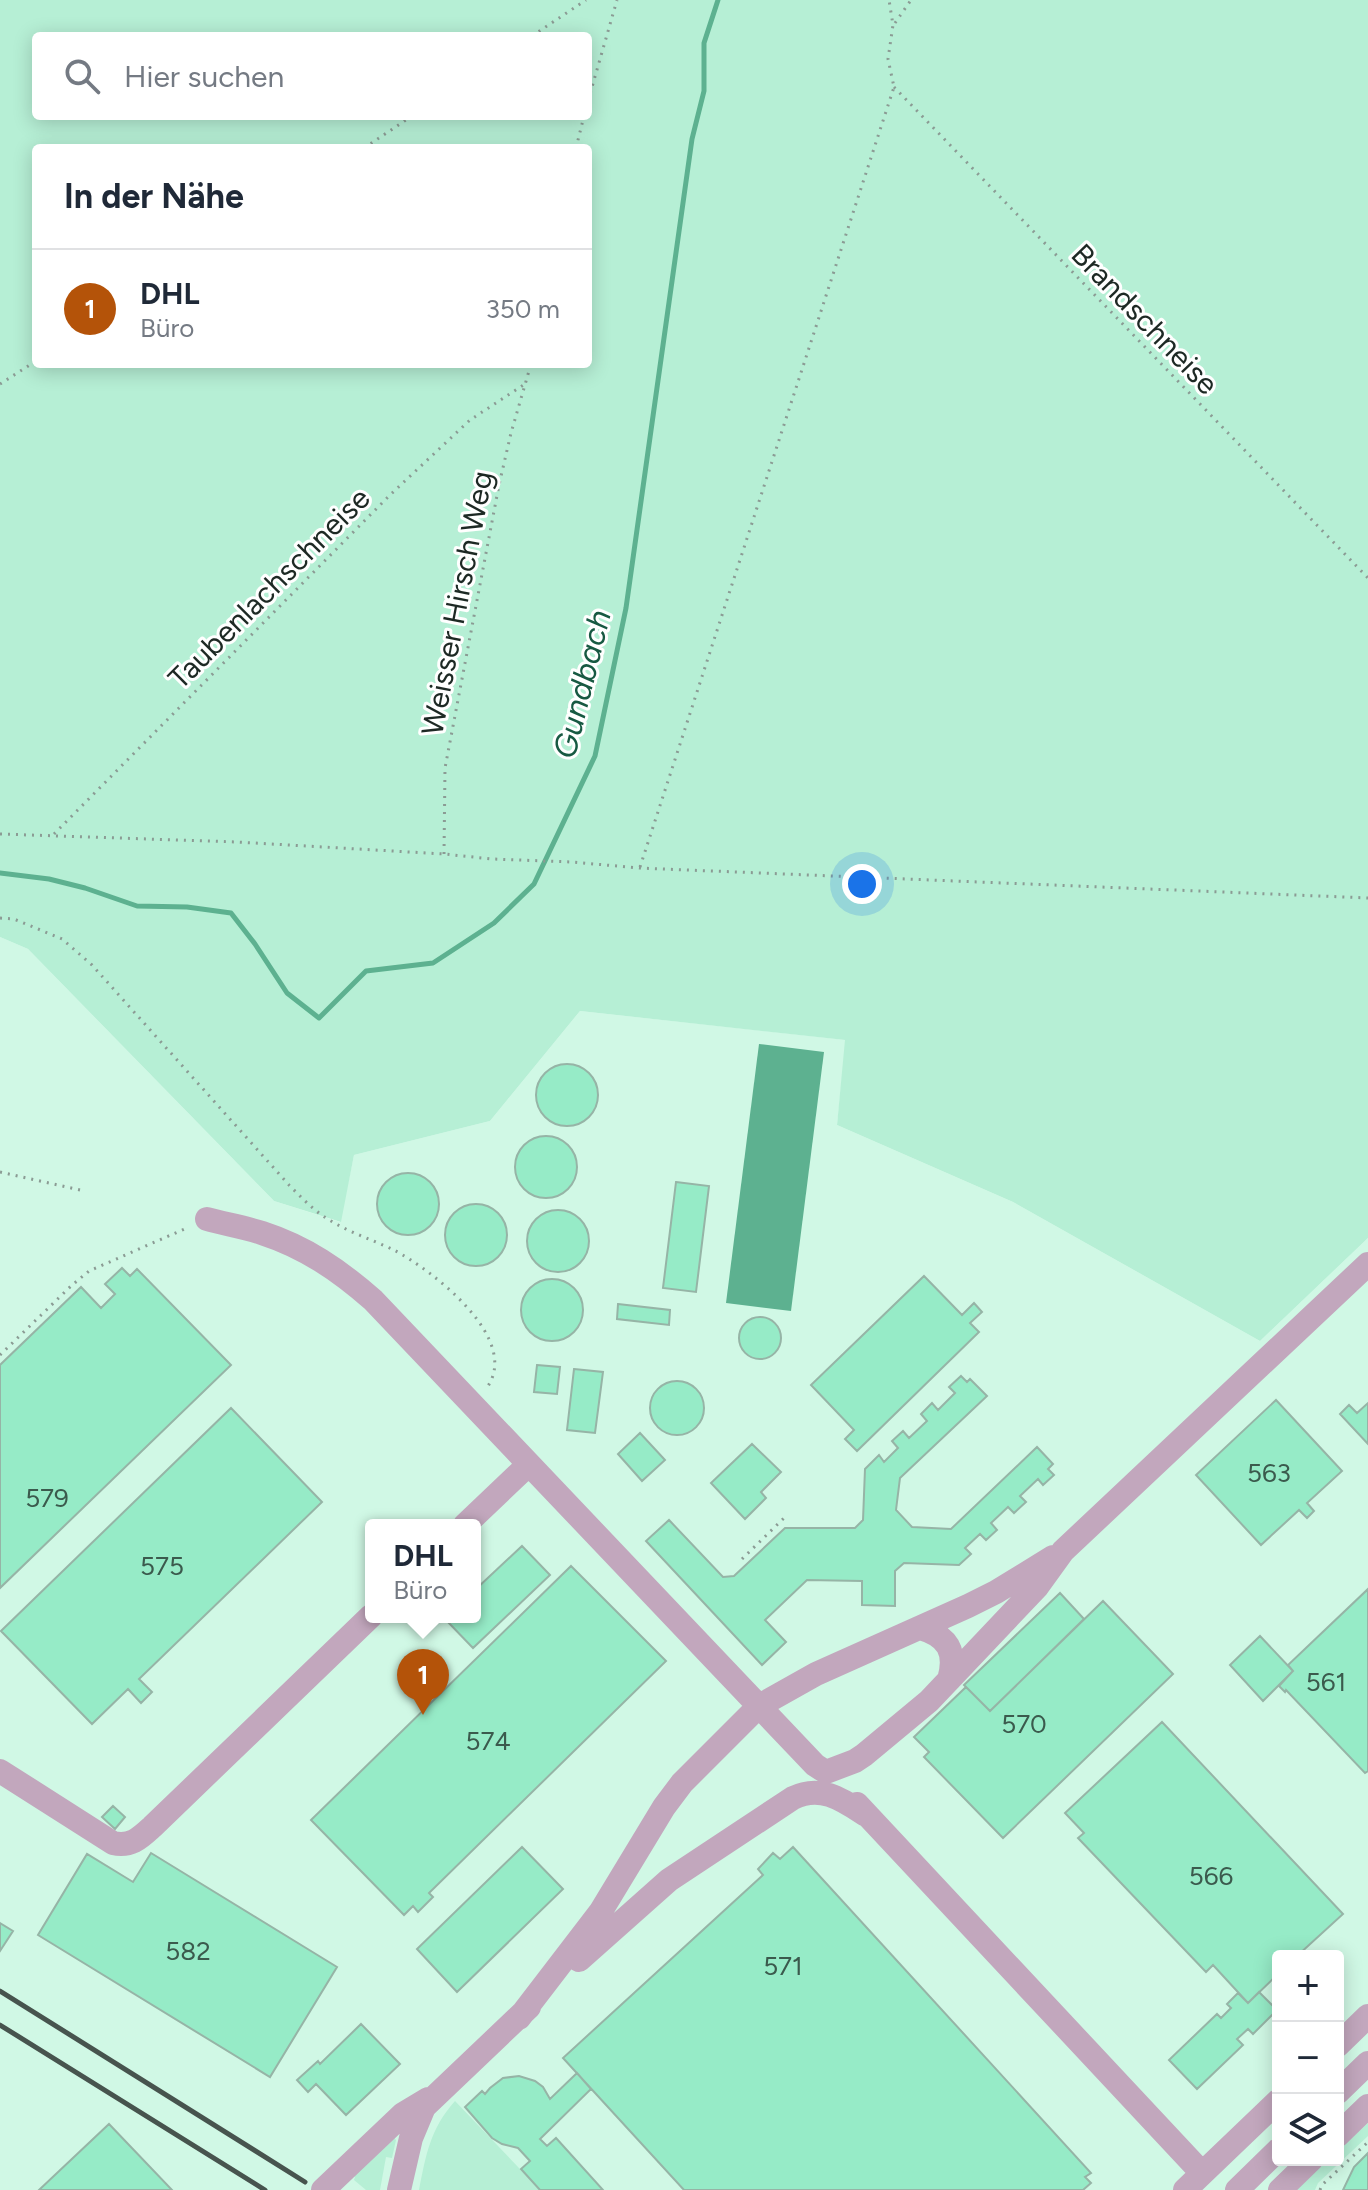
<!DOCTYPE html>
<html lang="de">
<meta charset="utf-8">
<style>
body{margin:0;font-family:Figtree,sans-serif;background:#f6f6f7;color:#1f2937}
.controls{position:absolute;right:24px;bottom:24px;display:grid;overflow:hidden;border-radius:8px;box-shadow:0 4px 20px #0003}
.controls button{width:72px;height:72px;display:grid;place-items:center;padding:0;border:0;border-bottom:2px solid #e0e1e3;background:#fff;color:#1f2937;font:40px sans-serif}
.you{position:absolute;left:862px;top:884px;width:28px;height:28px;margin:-20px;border:6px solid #fff;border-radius:50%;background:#1a73e8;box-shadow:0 0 0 12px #1a73e833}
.badge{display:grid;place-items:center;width:52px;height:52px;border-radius:50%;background:#b45309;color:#fff;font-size:26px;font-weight:700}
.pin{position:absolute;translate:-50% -66px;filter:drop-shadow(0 2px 4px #0008)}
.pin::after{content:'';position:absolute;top:42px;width:28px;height:24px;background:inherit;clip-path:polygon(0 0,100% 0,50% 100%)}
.popup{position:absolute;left:365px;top:1519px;width:116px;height:104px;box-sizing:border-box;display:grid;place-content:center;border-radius:8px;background:#fff;filter:drop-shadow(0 2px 6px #0005);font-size:26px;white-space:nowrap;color:#747a83}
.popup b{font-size:30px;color:#1f2937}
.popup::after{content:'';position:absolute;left:50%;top:100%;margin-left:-16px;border:16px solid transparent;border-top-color:#fff}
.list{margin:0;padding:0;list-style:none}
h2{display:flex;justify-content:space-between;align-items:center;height:104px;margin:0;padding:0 32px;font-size:34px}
h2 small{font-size:26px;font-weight:400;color:#747a83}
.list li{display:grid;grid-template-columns:52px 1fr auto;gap:24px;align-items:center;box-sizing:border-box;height:120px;padding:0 32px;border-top:2px solid #e0e1e3}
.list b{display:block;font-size:30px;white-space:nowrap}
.list p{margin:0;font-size:26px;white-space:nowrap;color:#747a83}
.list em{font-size:26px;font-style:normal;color:#747a83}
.icon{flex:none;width:44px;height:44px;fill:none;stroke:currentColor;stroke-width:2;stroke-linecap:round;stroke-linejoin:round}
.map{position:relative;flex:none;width:1368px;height:2190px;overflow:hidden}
.search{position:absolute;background:#fff;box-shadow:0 4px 20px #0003;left:32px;top:32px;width:560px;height:88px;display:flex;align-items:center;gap:20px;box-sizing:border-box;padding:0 28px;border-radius:8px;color:#747a83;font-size:30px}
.panel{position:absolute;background:#fff;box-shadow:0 4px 20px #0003;left:32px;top:144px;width:560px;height:224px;border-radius:8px}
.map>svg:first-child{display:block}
.built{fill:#d0f8e5;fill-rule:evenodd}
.green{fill:#b6efd5;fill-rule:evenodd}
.water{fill:#5db190}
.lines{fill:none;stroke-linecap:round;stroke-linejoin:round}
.stream{stroke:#5db190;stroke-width:5}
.building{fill:#96ebc7;stroke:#96b4a6;stroke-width:2}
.path{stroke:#8b9b94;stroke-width:3;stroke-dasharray:2 6;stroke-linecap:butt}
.minor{stroke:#c2a7bd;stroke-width:24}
.rail{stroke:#47544e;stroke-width:5}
.labels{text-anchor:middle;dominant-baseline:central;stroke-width:6;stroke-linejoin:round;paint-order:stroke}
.number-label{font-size:26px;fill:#3b5a4d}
.street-label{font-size:30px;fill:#1d2924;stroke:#fff}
.water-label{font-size:32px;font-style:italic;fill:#175942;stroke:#fff}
</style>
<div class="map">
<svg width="1368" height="2190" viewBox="0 0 1368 2190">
<rect width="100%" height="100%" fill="#ebfef5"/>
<!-- built -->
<path class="built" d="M 0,937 L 28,949 L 274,1201 L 340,1222 L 354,1155 L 490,1121 L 580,1011 L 846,1040 L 837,1125 L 1013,1202 L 1260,1341 L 1368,1238 L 1368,2190 L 0,2190 ZM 371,1525 L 475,1525 L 475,1617 L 371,1617 ZM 1278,1956 L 1338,1956 L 1338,2160 L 1278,2160 Z"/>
<!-- green -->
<path class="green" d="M 0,0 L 1368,0 L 1368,1238 L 1260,1341 L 1013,1202 L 837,1125 L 845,1040 L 580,1011 L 490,1121 L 354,1155 L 341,1222 L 274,1201 L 28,949 L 0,937 ZM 36,36 L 588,36 L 588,116 L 36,116 ZM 36,148 L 588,148 L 588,364 L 36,364 Z
M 455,2101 L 540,2190 L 419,2190 C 426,2155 430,2129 455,2101 Z
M 1368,2123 L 1368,2136 L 1318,2183 L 1315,2190 L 1296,2190 L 1328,2160 L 1338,2160 L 1338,2151 Z
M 391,2134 L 396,2140 L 392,2158 L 386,2157 L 380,2190 L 366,2190 L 354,2180 L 355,2177 L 351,2173 Z"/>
<!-- water -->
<path class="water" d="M 759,1044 L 824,1052 L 791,1311 L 726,1303 Z"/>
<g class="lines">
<!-- stream -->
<path class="stream" d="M 0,873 L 49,879 L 85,888 L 137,906 L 187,907 L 231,913 L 255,944 L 287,993 L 319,1018 L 366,971 L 433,963 L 494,923 L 534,884 L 595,756 L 626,608 L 692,139 L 704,91 L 704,43 L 718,0"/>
</g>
<!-- building -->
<path class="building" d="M536 1095a31 31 0 1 1 62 0a31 31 0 1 1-62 0Z
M515 1167a31 31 0 1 1 62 0a31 31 0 1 1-62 0Z
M377 1204a31 31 0 1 1 62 0a31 31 0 1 1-62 0Z
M 676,1182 L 709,1186 L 696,1292 L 663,1288 Z
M445 1235a31 31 0 1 1 62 0a31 31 0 1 1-62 0Z
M527 1241a31 31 0 1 1 62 0a31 31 0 1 1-62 0Z
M 122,1268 L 130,1276 L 137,1269 L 231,1365 L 0,1588 L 0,1365 L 81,1287 L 101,1308 L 115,1294 L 105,1284 Z
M 924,1276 L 962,1315 L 974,1303 L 982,1312 L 970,1323 L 979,1332 L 857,1451 L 845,1439 L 854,1430 L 811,1385 Z
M521 1310a31 31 0 1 1 62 0a31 31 0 1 1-62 0Z
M 618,1304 L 670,1310 L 669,1325 L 617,1319 Z
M739 1338a21 21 0 1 1 42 0a21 21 0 1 1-42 0Z
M 537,1365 L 560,1367 L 557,1394 L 534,1392 Z
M 574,1369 L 603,1372 L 595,1433 L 567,1430 Z
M 961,1376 L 967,1382 L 970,1379 L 987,1396 L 900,1478 L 896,1510 L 912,1527 L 951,1529 L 1037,1447 L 1053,1464 L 1048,1469 L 1054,1475 L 1043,1485 L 1038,1479 L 1020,1496 L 1026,1502 L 1014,1513 L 1008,1507 L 991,1523 L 997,1530 L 986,1540 L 980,1534 L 965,1548 L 971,1554 L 959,1565 L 904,1563 L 895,1571 L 895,1606 L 862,1605 L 862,1581 L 807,1580 L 765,1620 L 786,1642 L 762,1665 L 646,1541 L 669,1520 L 723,1577 L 734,1576 L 785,1528 L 855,1528 L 863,1520 L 865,1469 L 879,1455 L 884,1462 L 898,1448 L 892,1441 L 903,1431 L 909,1438 L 927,1421 L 921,1414 L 932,1403 L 938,1410 L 955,1393 L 949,1387 Z
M650 1408a27 27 0 1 1 54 0a27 27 0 1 1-54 0Z
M 1276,1400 L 1342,1471 L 1307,1503 L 1314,1511 L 1307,1518 L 1299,1510 L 1261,1545 L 1196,1475 Z
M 1368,1403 L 1368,1444 L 1340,1414 L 1349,1405 L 1357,1413 Z
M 231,1408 L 322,1502 L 139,1679 L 152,1692 L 141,1703 L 128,1689 L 92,1724 L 1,1631 Z
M 640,1433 L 665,1460 L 642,1481 L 618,1454 Z
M 752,1444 L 781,1472 L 761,1492 L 766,1498 L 745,1519 L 711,1483 Z
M 522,1546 L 550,1575 L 473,1648 L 445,1619 L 447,1617 L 475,1617 L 475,1590 Z
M 571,1566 L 666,1661 L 429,1893 L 433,1897 L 418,1912 L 413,1906 L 404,1915 L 311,1820 Z
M 1368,1589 L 1368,1771 L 1365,1773 L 1286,1690 L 1285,1692 L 1279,1686 L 1293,1671 L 1288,1665 Z
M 1060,1593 L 1084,1619 L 990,1711 L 964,1685 Z
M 1103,1601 L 1173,1674 L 1003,1838 L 924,1757 L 929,1752 L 914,1737 L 966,1687 L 990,1711 Z
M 1260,1636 L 1293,1671 L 1263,1701 L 1230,1665 Z
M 1162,1722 L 1343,1914 L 1297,1956 L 1278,1956 L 1278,1974 L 1248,2003 L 1213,1965 L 1206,1972 L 1078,1838 L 1084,1833 L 1065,1813 Z
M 113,1806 L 125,1817 L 115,1829 L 102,1817 Z
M 522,1847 L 563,1889 L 457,1992 L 417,1949 Z
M 793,1847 L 1091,2173 L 1085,2177 L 1091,2183 L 1083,2190 L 684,2190 L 563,2058 L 763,1875 L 758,1869 L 773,1853 L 780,1859 Z
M 151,1853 L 337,1967 L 270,2077 L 38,1935 L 87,1854 L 133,1882 Z
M 0,1923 L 13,1931 L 0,1951 Z
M 1259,1992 L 1277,2010 L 1253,2034 L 1248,2029 L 1237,2039 L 1243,2045 L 1197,2089 L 1169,2060 L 1217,2014 L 1221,2018 L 1231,2008 L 1227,2004 L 1238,1993 L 1248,2003 Z
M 361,2024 L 400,2064 L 346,2115 L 316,2084 L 308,2092 L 297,2080 L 318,2061 L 320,2064 Z
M 577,2073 L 591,2089 L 540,2139 L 547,2146 L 556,2138 L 603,2190 L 540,2190 L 521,2169 L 530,2161 L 518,2148 L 502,2144 L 492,2138 L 465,2107 L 482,2091 L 485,2094 L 490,2088 L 503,2078 L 519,2076 L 535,2081 L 543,2087 L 550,2099 Z
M 109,2124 L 172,2190 L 39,2190 Z
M 1368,2153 L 1368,2190 L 1343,2190 L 1354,2167 Z"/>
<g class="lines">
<!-- path -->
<path class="path" d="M 895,23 L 911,0
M 532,36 L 586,0
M 894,87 L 1368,578
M 588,101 L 617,0
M 364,148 L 412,116
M 576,148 L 584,116
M 0,384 L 36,361
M 0,834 L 237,842 L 444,854 L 492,859 L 572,862 L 639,868 L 1368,898
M 54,834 L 390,495 L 470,420 L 525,384
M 444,854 L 445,768 L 499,485 L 511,433 L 531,364
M 640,867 L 894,87 L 888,59 L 893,25 L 889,0
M 0,918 L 14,919 L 62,939 L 92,965 L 289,1185 C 302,1198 315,1212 331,1221 C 351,1233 373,1240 394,1250 C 432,1270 525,1341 485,1390
M 0,1172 L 80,1190
M 0,1355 L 71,1286 L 89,1271 L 189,1227
M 742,1559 L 784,1518
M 1320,2190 L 1322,2185 L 1368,2142"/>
<!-- minor -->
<path class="minor" d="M 207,1219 C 225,1224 244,1227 262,1233 C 305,1247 339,1270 373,1300 L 815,1765 L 826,1772 L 855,1761 L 864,1755 L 929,1701 L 1037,1587 L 1063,1551 L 1368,1264
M 465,1525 L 529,1464
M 920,1628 C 948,1636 957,1652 949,1680
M 0,1771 L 113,1843 C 131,1847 140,1838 152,1827 L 371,1616
M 857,1804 L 1202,2173
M 579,1960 L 669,1880 L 793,1798 C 821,1784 843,1800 866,1815
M 519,2018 L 601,1911 L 664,1807 L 682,1783 L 759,1706 L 816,1674 L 968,1606 L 996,1592 L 1053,1557
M 1338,2045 L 1368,2016
M 1338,2092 L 1368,2063
M 1338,2135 L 1368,2106
M 323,2190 L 403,2114 L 428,2099
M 399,2190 L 411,2138 L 424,2107 L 529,2007
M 1185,2190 L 1278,2101
M 1237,2190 L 1278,2150
M 1280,2190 L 1311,2160"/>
<!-- rail -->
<path class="rail" d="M 0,1991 L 305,2182
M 0,2025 L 265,2190"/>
</g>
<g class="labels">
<!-- number labels -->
<g class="number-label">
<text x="1269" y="1473">563</text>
<text x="47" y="1498">579</text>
<text x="162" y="1566">575</text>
<text x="1326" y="1682">561</text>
<text x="1024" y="1724">570</text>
<text x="488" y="1741">574</text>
<text x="1211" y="1876">566</text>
<text x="188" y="1951">582</text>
<text x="783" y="1966">571</text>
</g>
<!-- street labels -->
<g class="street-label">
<text transform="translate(1145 319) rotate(46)">Brandschneise</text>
<text transform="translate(269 588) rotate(-45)">Taubenlachschneise</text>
<text transform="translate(457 603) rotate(-79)">Weisser Hirsch Weg</text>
</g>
<!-- water labels -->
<g class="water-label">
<text transform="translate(582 684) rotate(-76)">Gundbach</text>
</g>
</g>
</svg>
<div class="controls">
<button>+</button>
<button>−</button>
<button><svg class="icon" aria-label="layers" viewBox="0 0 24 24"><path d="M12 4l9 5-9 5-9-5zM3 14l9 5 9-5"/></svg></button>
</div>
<div class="you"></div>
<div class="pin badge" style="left:423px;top:1715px">1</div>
<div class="popup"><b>DHL</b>Büro</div>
<div class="search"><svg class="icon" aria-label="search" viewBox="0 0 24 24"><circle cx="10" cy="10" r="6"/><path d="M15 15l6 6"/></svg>Hier suchen</div>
<section class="panel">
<h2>In der Nähe<small></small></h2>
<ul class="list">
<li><span class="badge">1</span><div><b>DHL</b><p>Büro</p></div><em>350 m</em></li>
</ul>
</section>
</div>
